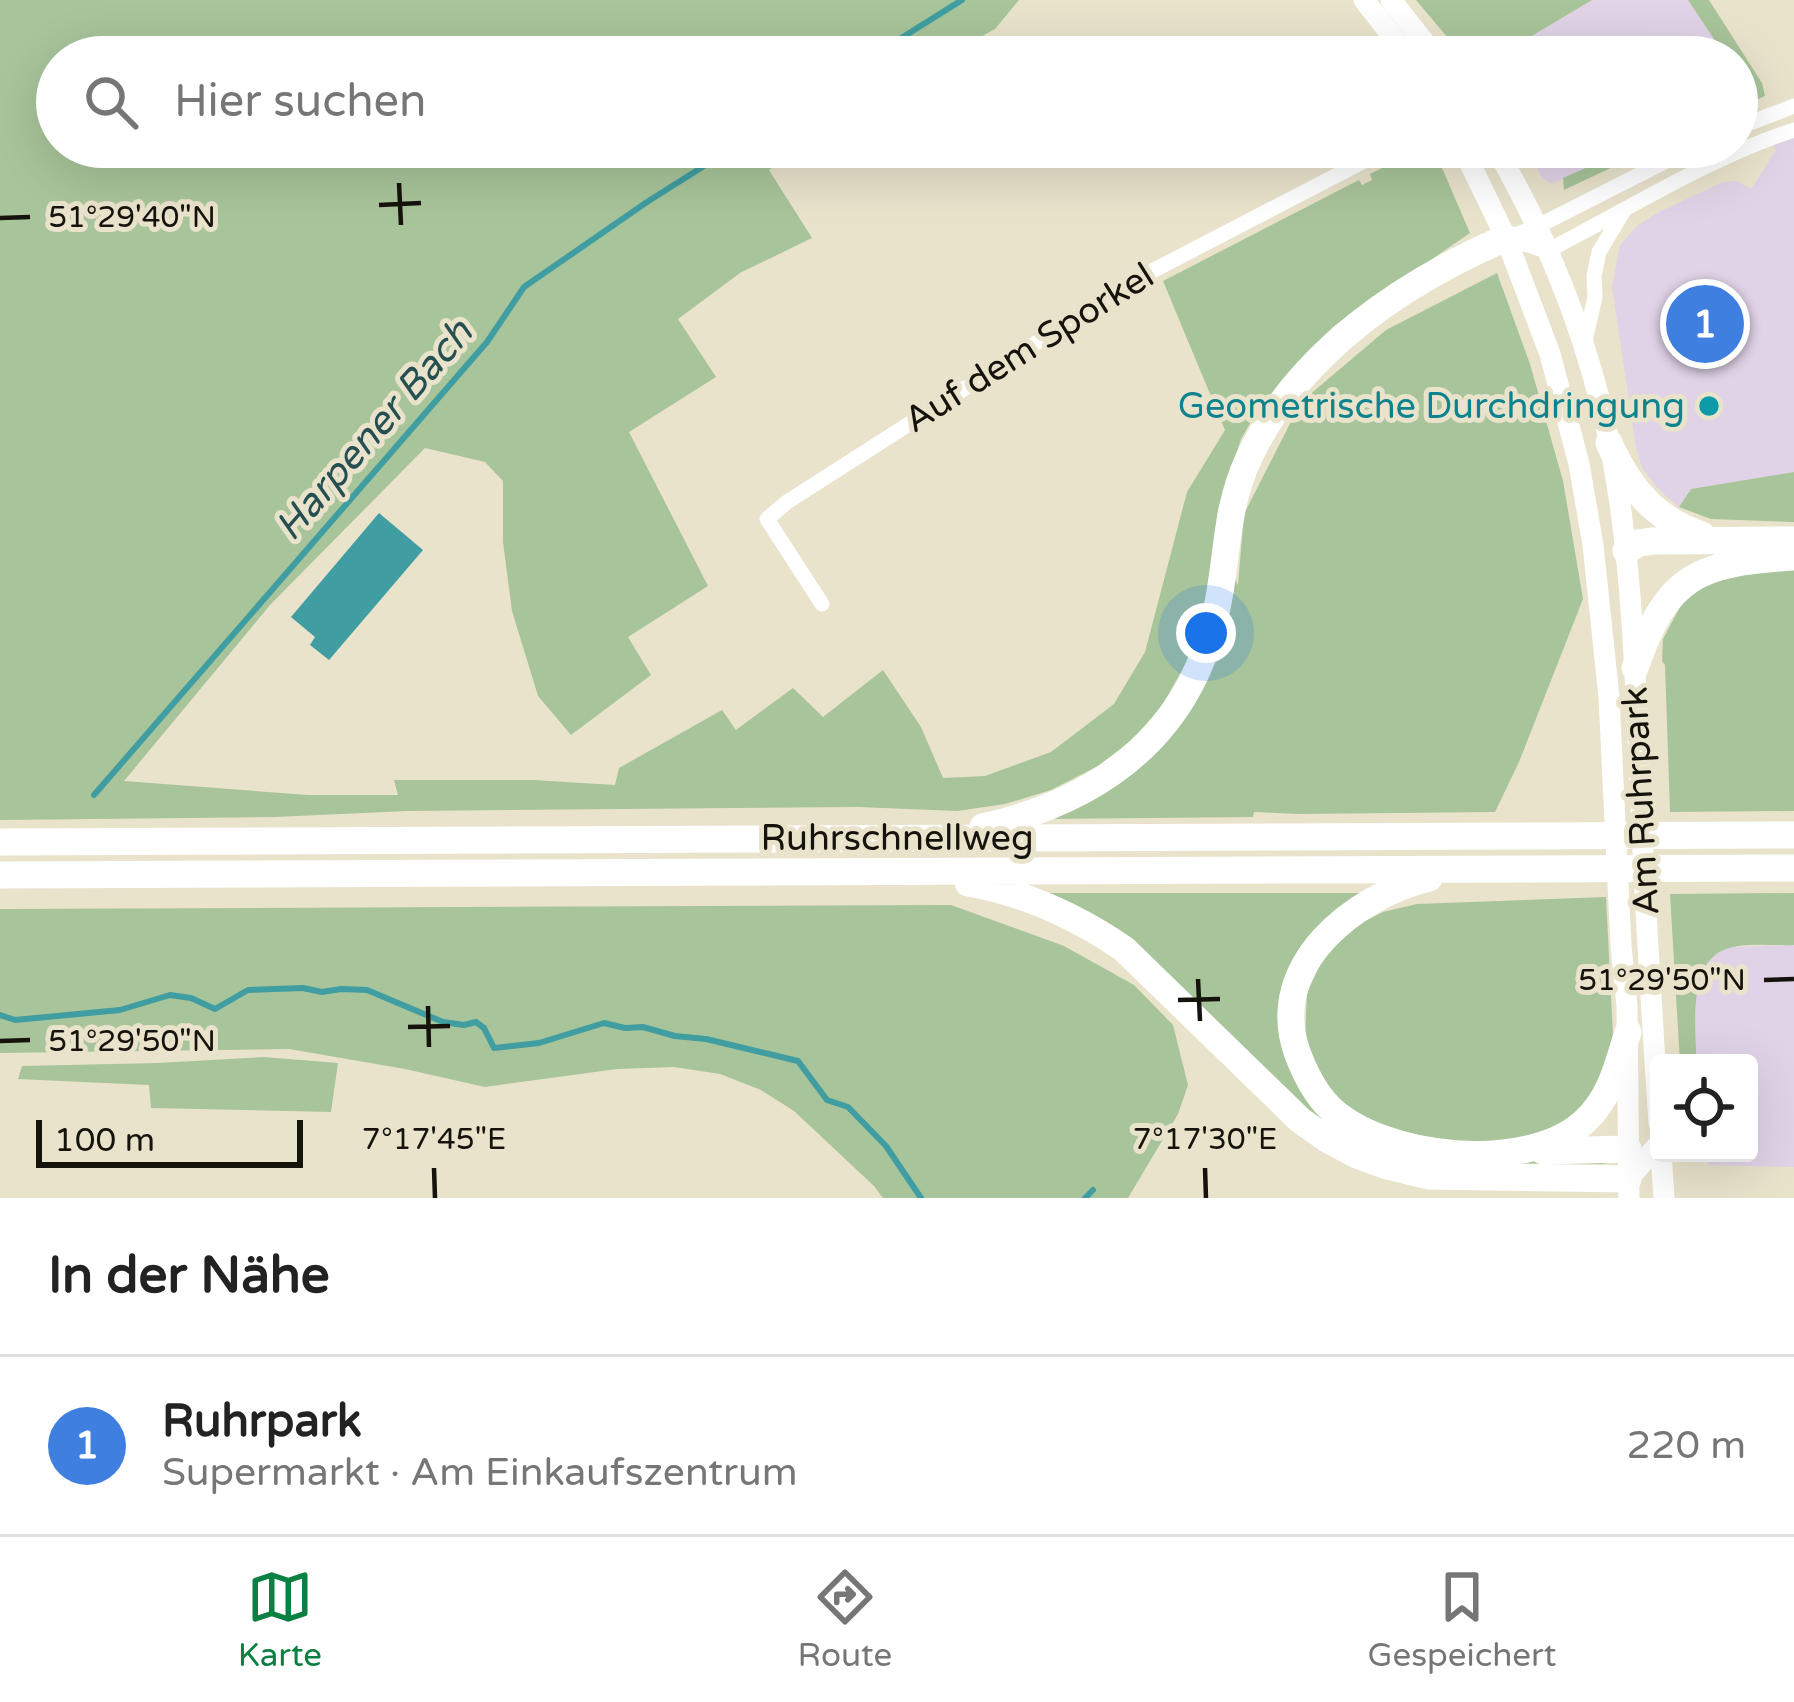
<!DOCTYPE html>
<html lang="de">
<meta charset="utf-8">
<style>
body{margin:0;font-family:"Varela Round",sans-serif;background:#f2f2f2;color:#222}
.controls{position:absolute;right:36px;bottom:36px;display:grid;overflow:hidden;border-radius:12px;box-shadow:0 12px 48px #0002}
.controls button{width:108px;height:108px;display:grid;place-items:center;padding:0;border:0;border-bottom:3px solid #e0e0e0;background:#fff;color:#222;font:60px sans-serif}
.scale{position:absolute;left:36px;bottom:30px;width:267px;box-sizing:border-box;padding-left:12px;border:6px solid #15130b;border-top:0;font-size:33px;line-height:42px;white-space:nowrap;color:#15130b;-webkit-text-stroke:9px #e9e3cc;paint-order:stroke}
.you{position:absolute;left:1206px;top:633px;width:42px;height:42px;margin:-30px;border:9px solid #fff;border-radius:50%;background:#1a73e8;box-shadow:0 0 0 18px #1a73e833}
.badge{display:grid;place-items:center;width:78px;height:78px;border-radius:50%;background:#0b8043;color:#fff;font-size:39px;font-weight:700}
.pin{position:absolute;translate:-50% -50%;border:6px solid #fff;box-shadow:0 3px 12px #0006}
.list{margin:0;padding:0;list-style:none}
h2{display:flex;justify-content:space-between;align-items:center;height:156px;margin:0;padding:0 48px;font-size:51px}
h2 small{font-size:39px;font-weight:400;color:#767676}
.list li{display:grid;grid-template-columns:78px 1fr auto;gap:36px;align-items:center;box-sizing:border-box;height:180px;padding:0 48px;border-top:3px solid #e0e0e0}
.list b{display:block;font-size:45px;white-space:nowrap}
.list p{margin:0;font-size:39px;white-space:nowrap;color:#767676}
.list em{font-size:39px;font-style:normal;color:#767676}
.icon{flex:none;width:66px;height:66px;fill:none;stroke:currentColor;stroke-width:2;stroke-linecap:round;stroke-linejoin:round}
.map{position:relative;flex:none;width:1794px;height:1198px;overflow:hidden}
.search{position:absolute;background:#fff;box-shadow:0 12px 48px #0002;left:36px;right:36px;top:36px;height:132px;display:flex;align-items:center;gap:30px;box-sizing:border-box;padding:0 42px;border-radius:66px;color:#767676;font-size:45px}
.sheet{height:336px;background:#fff}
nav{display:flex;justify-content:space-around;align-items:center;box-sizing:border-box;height:168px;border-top:3px solid #e0e0e0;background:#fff;font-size:33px;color:#767676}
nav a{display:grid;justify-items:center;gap:6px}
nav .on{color:#0b8043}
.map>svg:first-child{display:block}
.commercial{fill:#e0d3e7}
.green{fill:#a8c49a}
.water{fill:#409da1}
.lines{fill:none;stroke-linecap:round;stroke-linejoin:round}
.stream{stroke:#409da1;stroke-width:6}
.street{stroke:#fff;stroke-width:15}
.secondary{stroke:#fff;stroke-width:21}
.highway{stroke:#fff;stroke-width:27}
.ticks{fill:none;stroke:#15130b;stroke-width:4.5}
.culture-dot{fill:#0f9aa8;stroke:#e9e3cc;stroke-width:4.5}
.labels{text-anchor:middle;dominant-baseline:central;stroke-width:10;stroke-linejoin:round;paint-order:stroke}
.street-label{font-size:36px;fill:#15130b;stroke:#e9e3cc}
.culture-label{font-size:36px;fill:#0d838f;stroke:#e9e3cc;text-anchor:end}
.water-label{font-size:39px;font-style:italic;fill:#254f51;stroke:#e9e3cc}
.ticks-label{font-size:30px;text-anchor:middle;fill:#15130b;stroke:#e9e3cc;stroke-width:10;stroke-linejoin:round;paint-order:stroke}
</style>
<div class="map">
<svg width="1794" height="1198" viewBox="0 0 1794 1198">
<rect width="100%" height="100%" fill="#e9e3cc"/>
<!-- commercial -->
<path class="commercial" d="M 1592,0 L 1688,0 L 1726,57 L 1471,57 L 1475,54 L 1498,56 Z
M 1794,136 L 1794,472 L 1691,489 L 1679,507 L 1659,490 L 1642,468 L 1636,447 L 1612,287 L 1620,245 L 1637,226 L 1657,213 L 1723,182 L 1737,181 L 1751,189 L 1776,150 L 1770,143 Z
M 1526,147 L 1633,147 L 1552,184 L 1541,177 Z
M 1794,945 L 1794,1167 L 1708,1165 L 1708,1153 L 1749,1153 L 1749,1063 L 1696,1063 L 1696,998 L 1703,968 L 1713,955 L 1730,947 Z"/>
<!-- green -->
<path class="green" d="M 0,0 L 1019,0 L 995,29 L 944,57 L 57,57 L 57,147 L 803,147 L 769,170 L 812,238 L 740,273 L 678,319 L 716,377 L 629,432 L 708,586 L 628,637 L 651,675 L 571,735 L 538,696 L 512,611 L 503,542 L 503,481 L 485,462 L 425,448 L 270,605 L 124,781 L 308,795 L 398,795 L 394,780 L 533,780 L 615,785 L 619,768 L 722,710 L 736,730 L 793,688 L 823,717 L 883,670 L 921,727 L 943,778 L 985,776 L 1051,752 L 1114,704 L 1145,652 L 1187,492 L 1225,430 L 1163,281 L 1359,180 L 1362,185 L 1372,180 L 1370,174 L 1424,147 L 1433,147 L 1470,233 L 1333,327 L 1259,408 L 1241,439 L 1218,509 L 1202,628 L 1186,663 L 1161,708 L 1132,740 L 1098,766 L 1051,790 L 1005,804 L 957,811 L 859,807 L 407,811 L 275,817 L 0,820 Z
M 1416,0 L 1592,0 L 1498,56 L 1475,54 L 1464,57 Z
M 1688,0 L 1709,0 L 1762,83 L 1765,96 L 1737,109 L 1737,57 L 1726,57 Z
M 1633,147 L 1655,147 L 1564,190 L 1563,178 Z
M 1497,273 L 1530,364 L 1563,481 L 1583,599 L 1519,762 L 1495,812 L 1299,814 L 1254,812 L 1253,817 L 1042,819 L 1131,771 L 1232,573 L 1238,585 L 1244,514 L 1301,402 L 1386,330 Z
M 1794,472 L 1794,522 L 1711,519 L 1679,507 L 1691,489 Z
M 1794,567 L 1794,811 L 1670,812 L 1665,665 L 1662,661 L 1663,639 L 1679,609 L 1675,603 L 1712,575 Z
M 1038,893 L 1369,893 L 1283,1000 L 1345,1127 L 1605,1159 L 1605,1164 L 1427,1163 L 1323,1124 Z
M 1794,893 L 1794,945 C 1773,946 1746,942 1726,949 C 1686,963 1697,1029 1696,1063 L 1680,1063 L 1670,894 Z
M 1606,897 L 1613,1035 L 1598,1092 L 1564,1126 L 1516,1143 L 1437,1140 L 1398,1133 L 1356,1114 L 1323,1085 L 1305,1039 L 1307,993 L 1324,956 L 1359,924 L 1383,912 L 1417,904 Z
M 951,905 L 1064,946 L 1134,985 L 1173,1025 L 1188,1085 L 1178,1114 L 1128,1198 L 883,1198 L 874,1186 L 794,1111 L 761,1090 L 720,1074 L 674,1067 L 617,1069 L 485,1087 L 405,1069 L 289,1049 L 0,1053 L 0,909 Z
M 264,1057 L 338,1063 L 331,1112 L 151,1108 L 149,1085 L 18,1079 L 22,1066 L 158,1063 Z"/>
<!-- water -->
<path class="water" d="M 379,513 L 423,550 L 329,660 L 310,645 L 315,637 L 291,617 Z"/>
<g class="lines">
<!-- stream -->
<path class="stream" d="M 871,57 L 962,0
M 94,795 L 487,342 L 524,287 L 647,202 L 734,147
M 0,1015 L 15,1020 L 120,1010 L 170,995 L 191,998 L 215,1009 L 248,990 L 303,988 L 322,992 L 341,989 L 367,990 L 443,1022 L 464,1025 L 476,1022 L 484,1028 L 494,1048 L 539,1043 L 604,1023 L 625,1028 L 643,1027 L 675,1036 L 706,1039 L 798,1061 L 827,1100 L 848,1107 L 886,1146 L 921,1198
M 1085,1198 L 1093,1190"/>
<!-- street -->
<path class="street" d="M 1737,128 L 1794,106
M 1506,238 L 1547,251 C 1629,209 1706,159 1794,130
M 1506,238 L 1536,227 L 1694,147
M 1585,341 L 1595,297 L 1594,276 L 1599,252 L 1623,212
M 822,604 L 767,519 L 787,502 L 1131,282 L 1391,147"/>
<!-- secondary -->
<path class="secondary" d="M 1364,0 L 1409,57
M 1391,0 L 1436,57
M 1462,147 L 1506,238 L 1550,354 L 1579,464 L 1593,545 L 1609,697 L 1621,946 L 1627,1006 L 1629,1198
M 1495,147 C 1557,254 1601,373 1619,497 C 1634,599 1636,702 1641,805 C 1645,911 1652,1017 1659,1123
M 1661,1153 L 1664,1198
M 1628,1179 L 1659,1144"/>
<!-- highway -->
<path class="highway" d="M 1609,443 C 1629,487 1654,519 1702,535
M 1626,551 L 1638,543 L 1653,541 L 1794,540
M 1635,668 C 1667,574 1699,563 1794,557
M 983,827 C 1105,799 1194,731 1218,603 C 1228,552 1226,508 1248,460 C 1295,355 1403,282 1506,238
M 0,842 L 1794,835
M 0,875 L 1794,868
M 1429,878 C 1353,897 1267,965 1297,1052 C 1304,1071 1315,1093 1329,1107 C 1383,1160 1529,1174 1585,1121 C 1611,1097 1618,1064 1628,1032
M 968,883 C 1026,893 1076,916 1124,949 L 1300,1120 L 1327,1139 L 1357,1155 L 1387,1166 L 1428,1176 L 1628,1179
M 1543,1151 L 1628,1149"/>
</g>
<!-- ticks -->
<path class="ticks" d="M 399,183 L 401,225M 379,205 L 421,203M 0,218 L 30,217M 1198,979 L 1200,1021M 1764,980 L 1794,979M 1178,1000 L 1220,999M 428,1006 L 429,1047M 408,1027 L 450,1026M 0,1041 L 30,1040M 434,1168 L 435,1198M 1205,1168 L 1206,1198"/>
<!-- markers -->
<circle class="culture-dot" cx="1709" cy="406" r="12"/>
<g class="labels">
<!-- street labels -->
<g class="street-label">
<text transform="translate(1029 348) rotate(-32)">Auf dem Sporkel</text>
<text transform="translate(1641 801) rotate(-93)">Am Ruhrpark</text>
<text x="897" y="838">Ruhrschnellweg</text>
</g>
<!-- culture labels -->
<g class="culture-label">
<text x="1685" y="406">Geometrische Durchdringung</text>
</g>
<!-- water labels -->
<g class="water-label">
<text transform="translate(374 430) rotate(-49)">Harpener Bach</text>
</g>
</g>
<g class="ticks-label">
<text x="132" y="227">51°29'40"N</text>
<text x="1662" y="990">51°29'50"N</text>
<text x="132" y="1051">51°29'50"N</text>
<text x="434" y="1149">7°17'45"E</text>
<text x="1205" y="1149">7°17'30"E</text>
</g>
</svg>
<div class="controls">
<button><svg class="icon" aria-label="locate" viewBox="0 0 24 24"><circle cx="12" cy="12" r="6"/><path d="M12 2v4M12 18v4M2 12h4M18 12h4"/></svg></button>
</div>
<div class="scale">100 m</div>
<div class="you"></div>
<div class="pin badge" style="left:1705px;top:324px;background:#3f7fe0">1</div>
<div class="search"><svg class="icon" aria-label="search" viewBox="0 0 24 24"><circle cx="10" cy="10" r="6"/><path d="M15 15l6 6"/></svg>Hier suchen</div>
</div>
<section class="sheet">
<h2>In der Nähe<small></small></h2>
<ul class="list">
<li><span class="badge" style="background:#3f7fe0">1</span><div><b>Ruhrpark</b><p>Supermarkt · Am Einkaufszentrum</p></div><em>220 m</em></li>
</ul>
</section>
<nav>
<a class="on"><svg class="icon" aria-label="map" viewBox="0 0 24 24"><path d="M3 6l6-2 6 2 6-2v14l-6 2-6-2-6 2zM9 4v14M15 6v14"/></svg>Karte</a>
<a><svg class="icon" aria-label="directions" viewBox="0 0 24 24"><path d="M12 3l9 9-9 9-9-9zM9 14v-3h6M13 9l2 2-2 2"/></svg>Route</a>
<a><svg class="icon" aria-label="saved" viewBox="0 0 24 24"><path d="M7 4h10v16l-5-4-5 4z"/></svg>Gespeichert</a>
</nav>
